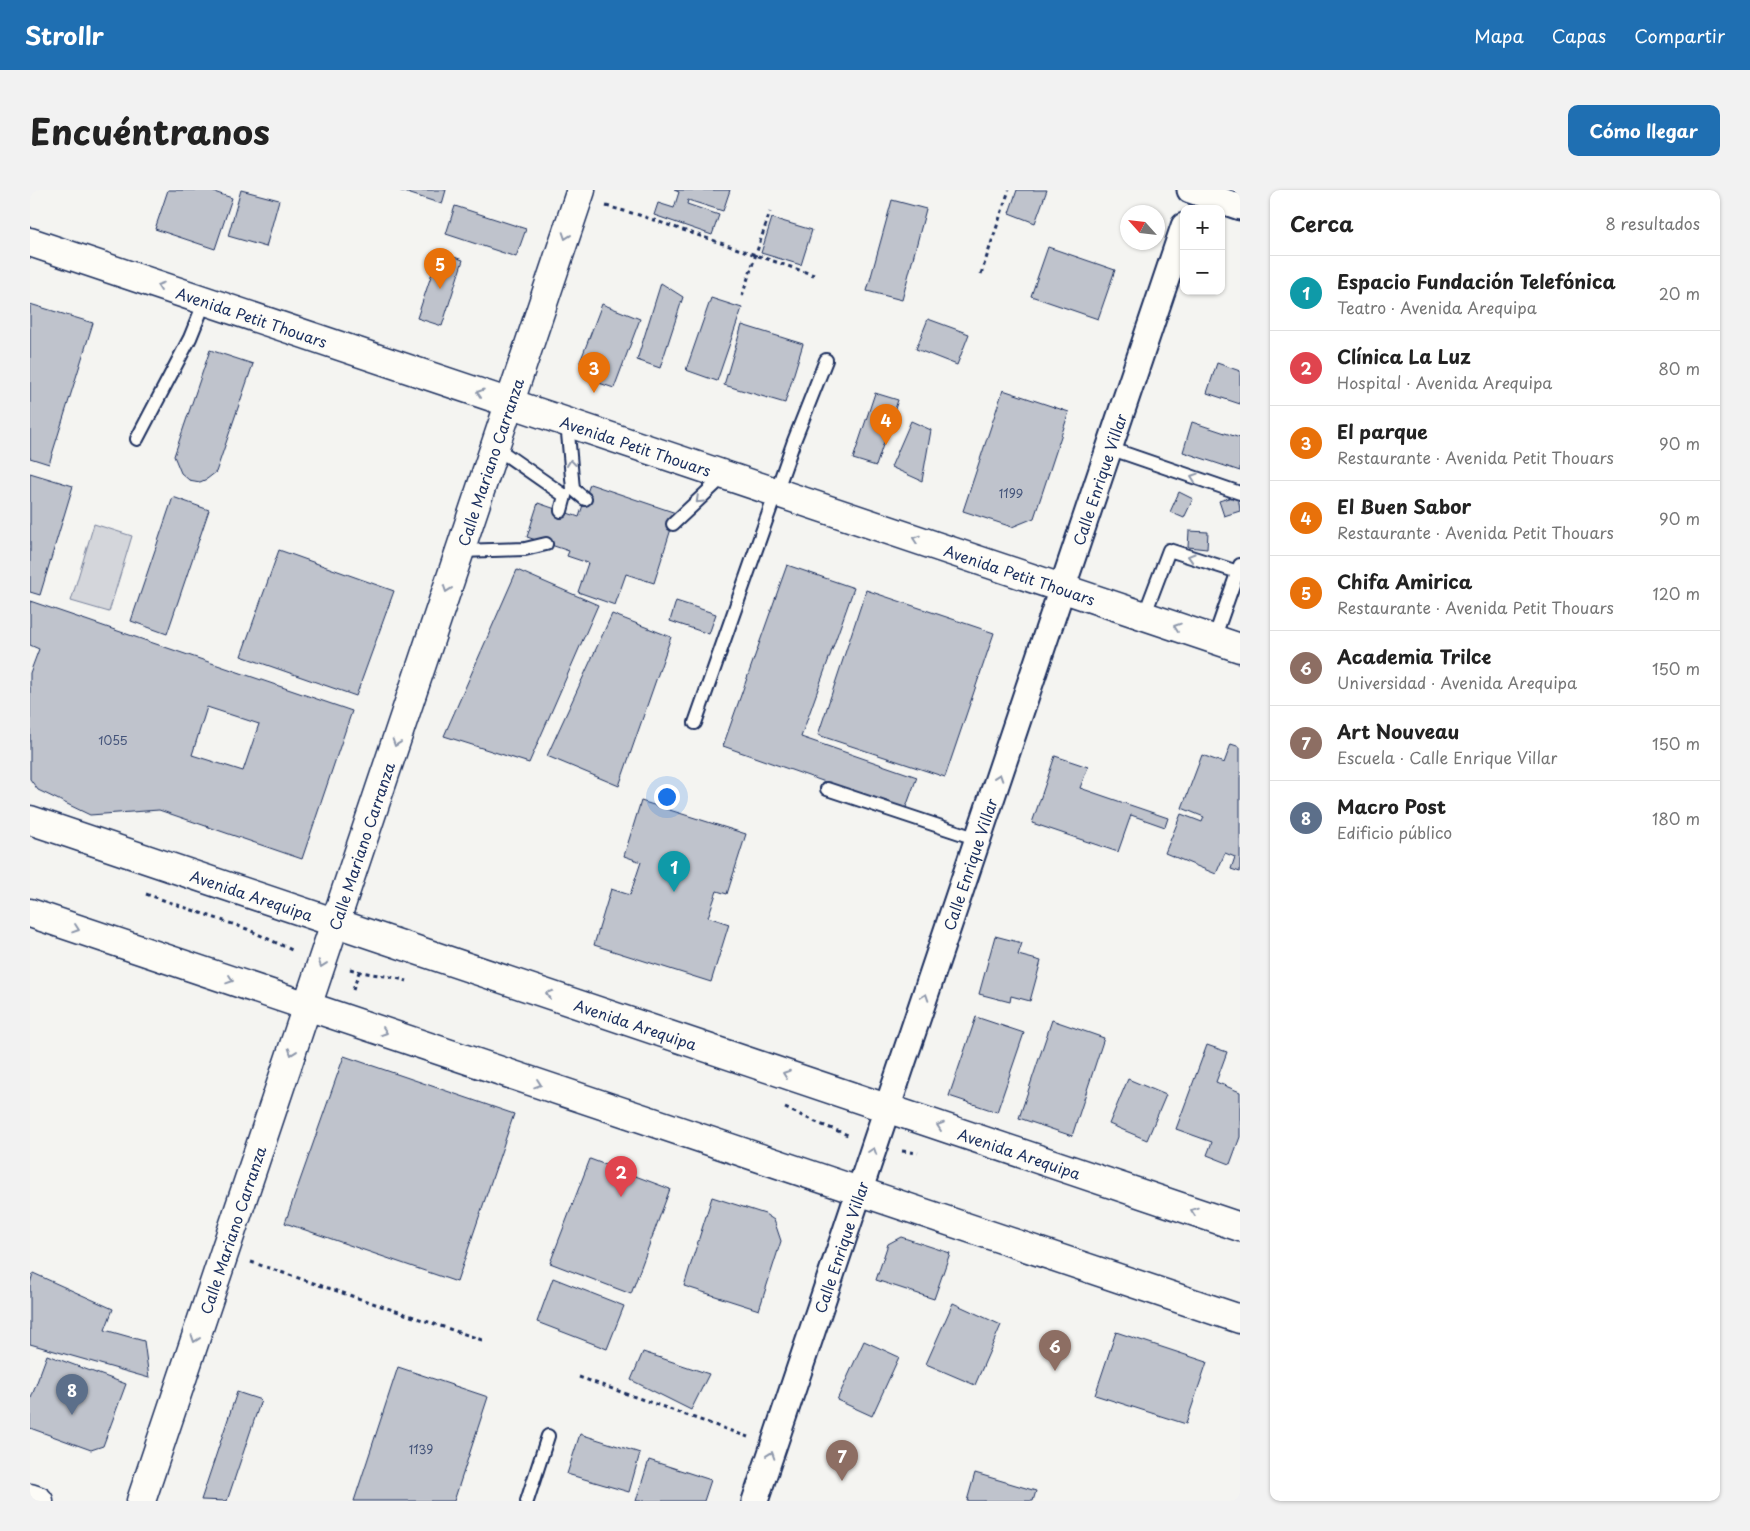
<!DOCTYPE html>
<html lang="es">
<meta charset="utf-8">
<style>
body{margin:0;font-family:"Playpen Sans",sans-serif;background:#f2f2f2;color:#222}
.controls{position:absolute;right:15px;top:15px;display:grid;overflow:hidden;border-radius:10px;box-shadow:0 1px 4px #0004}
.controls button{width:45px;height:45px;display:grid;place-items:center;padding:0;border:0;border-bottom:1px solid #e0e0e0;background:#fff;color:#222;font:25px sans-serif}
.compass{position:absolute;left:1090px;top:15px;width:45px;height:45px;border-radius:50%;background:#fff;box-shadow:0 1px 4px #0004;rotate:297deg}
.you{position:absolute;left:636px;top:606px;width:18px;height:18px;margin:-12px;border:4px solid #fff;border-radius:50%;background:#1a73e8;box-shadow:0 0 0 8px #1a73e833}
.badge{display:grid;place-items:center;width:32px;height:32px;border-radius:50%;background:#1f6fb2;color:#fff;font-size:16px;font-weight:700}
.pin{position:absolute;translate:-50% -41px;filter:drop-shadow(0 1px 2px #0008)}
.pin::after{content:'';position:absolute;top:26px;width:18px;height:15px;background:inherit;clip-path:polygon(0 0,100% 0,50% 100%)}
.list{margin:0;padding:0;list-style:none}
h2{display:flex;justify-content:space-between;align-items:center;height:65px;margin:0;padding:0 20px;font-size:21px}
h2 small{font-size:16px;font-weight:400;color:#767676}
.list li{display:grid;grid-template-columns:32px 1fr auto;gap:15px;align-items:center;box-sizing:border-box;height:75px;padding:0 20px;border-top:1px solid #e0e0e0}
.list b{display:block;font-size:19px;white-space:nowrap}
.list p{margin:0;font-size:16px;white-space:nowrap;color:#767676}
.list em{font-size:16px;font-style:normal;color:#767676}
.map{position:relative;flex:none;width:1210px;height:1311px;overflow:hidden;border-radius:10px}
header{display:flex;align-items:center;gap:30px;box-sizing:border-box;height:70px;padding:0 25px;background:#1f6fb2;color:#fff}
header strong{font-size:24px}
nav{display:flex;gap:28px;margin-inline-start:auto;font-size:18px}
.intro{display:flex;align-items:center;justify-content:space-between;box-sizing:border-box;height:120px;padding:0 30px}
h1{margin:0;font-size:35px}
.button{padding:12px 22px;border-radius:10px;background:#1f6fb2;color:#fff;font-size:18px;font-weight:700}
main{display:flex;gap:30px;padding:0 30px}
aside{flex:1;background:#fff;border-radius:10px;box-shadow:0 1px 4px #0004}
.map>svg:first-child{display:block}
.green{fill:#d4d6db;stroke:#78829c}
.building{fill:#bfc3cc;stroke:#1b2f5e;fill-rule:evenodd}
.lines{fill:none;stroke-linecap:round;stroke-linejoin:round}
.lane-casing{stroke:#1b2f5e;stroke-width:16}
.street-casing{stroke:#1b2f5e;stroke-width:29}
.secondary-casing{stroke:#1b2f5e;stroke-width:31}
.path{stroke:#1b2f5e;stroke-width:3;stroke-dasharray:4 4;stroke-linecap:butt}
.lane{stroke:#fdfcf7;stroke-width:12}
.street{stroke:#fdfcf7;stroke-width:25}
.secondary{stroke:#fdfcf7;stroke-width:28}
.oneway{stroke:#8c96aa}
.labels{text-anchor:middle;dominant-baseline:central;stroke-width:5;stroke-linejoin:round;paint-order:stroke}
.number-label{font-size:12px;fill:#44547a}
.street-label{font-size:15px;fill:#1b2f5e;stroke:#fdfcf7}
</style>
<header>
<strong>Strollr</strong>
<nav><a>Mapa</a><a>Capas</a><a>Compartir</a></nav>
</header>
<div class="intro"><h1>Encuéntranos</h1><a class="button">Cómo llegar</a></div>
<main>
<div class="map">
<svg width="1210" height="1311" viewBox="0 0 1210 1311">
<rect width="100%" height="100%" fill="#f4f4f1"/>
<filter id="ink" filterUnits="userSpaceOnUse"><feTurbulence type="fractalNoise" baseFrequency=".02" numOctaves="2"/><feDisplacementMap in="SourceGraphic" scale="10" xChannelSelector="R" yChannelSelector="G"/><feConvolveMatrix kernelMatrix="1 2 1 2 8 2 1 2 1" color-interpolation-filters="sRGB"/></filter>
<g filter="url(#ink)">
<!-- green -->
<path class="green" d="M 64,334 L 102,346 L 79,422 L 41,411 Z"/>
<!-- building -->
<path class="building" d="M 138,0 L 178,0 L 202,8 L 185,59 L 125,39 Z
M 211,0 L 249,10 L 236,57 L 198,46 Z
M 368,0 L 416,0 L 412,14 Z
M 644,0 L 700,0 L 693,21 L 658,10 L 657,14 L 689,25 L 682,45 L 624,25 L 628,13 L 644,18 L 649,2 Z
M 987,0 L 1017,0 L 1005,33 L 979,23 Z
M 862,10 L 896,19 L 872,110 L 837,101 Z
M 425,16 L 496,39 L 486,67 L 416,44 Z
M 742,28 L 782,40 L 771,75 L 731,63 Z
M 1018,57 L 1085,80 L 1068,129 L 1001,106 Z
M 409,62 L 433,70 L 412,136 L 387,128 Z
M 631,93 L 653,107 L 630,178 L 607,170 Z
M 681,108 L 712,118 L 687,191 L 656,180 Z
M 0,114 L 63,133 L 19,274 L 0,268 Z
M 572,114 L 610,129 L 584,198 L 560,190 L 550,172 Z
M 898,129 L 939,144 L 927,175 L 886,159 Z
M 712,135 L 773,154 L 755,213 L 694,195 Z
M 180,160 L 223,174 L 186,282 L 177,289 L 170,292 L 159,290 L 151,283 L 144,266 Z
M 1187,173 L 1210,181 L 1210,214 L 1177,203 Z
M 973,200 L 1039,222 L 1004,328 L 982,337 L 933,321 Z
M 845,203 L 868,210 L 846,276 L 823,269 Z
M 881,231 L 901,240 L 892,291 L 861,277 Z
M 1162,232 L 1210,248 L 1210,281 L 1153,262 Z
M 0,283 L 43,296 L 10,405 L 0,402 Z
M 560,294 L 646,323 L 624,393 L 596,384 L 585,415 L 548,402 L 558,373 L 537,366 L 539,361 L 497,347 L 508,313 L 549,327 Z
M 1149,302 L 1163,309 L 1154,328 L 1140,322 Z
M 1208,305 L 1210,321 L 1194,326 L 1189,311 Z
M 143,307 L 179,320 L 137,444 L 101,431 Z
M 1159,341 L 1178,342 L 1177,359 L 1158,357 Z
M 249,360 L 364,401 L 326,506 L 211,466 Z
M 757,375 L 824,398 L 771,547 L 887,587 L 875,620 L 693,556 Z
M 487,380 L 568,415 L 499,573 L 414,546 Z
M 836,400 L 964,443 L 915,587 L 788,545 Z
M 0,411 L 322,521 L 272,669 L 129,620 L 60,625 L 8,600 L 0,589 L 0,483 L 9,459 L 0,455 ZM 177,517 L 229,534 L 213,581 L 162,565 Z
M 646,411 L 686,424 L 679,444 L 640,431 Z
M 582,424 L 641,447 L 589,596 L 517,566 Z
M 1201,554 L 1210,557 L 1210,682 L 1201,679 L 1205,667 L 1195,663 L 1186,684 L 1135,663 L 1151,624 L 1172,632 L 1174,627 L 1152,618 L 1172,565 L 1194,573 Z
M 1025,566 L 1058,577 L 1050,598 L 1138,628 L 1135,637 L 1101,625 L 1088,662 L 1002,633 Z
M 611,611 L 716,644 L 697,704 L 687,701 L 678,727 L 699,734 L 681,792 L 564,755 L 581,699 L 600,705 L 611,672 L 594,666 Z
M 965,746 L 992,753 L 988,765 L 1011,771 L 1000,811 L 981,806 L 980,812 L 949,804 Z
M 946,827 L 994,843 L 967,922 L 919,906 Z
M 1022,830 L 1074,848 L 1042,946 L 989,928 Z
M 1177,855 L 1197,862 L 1186,892 L 1210,902 L 1210,947 L 1200,974 L 1177,965 L 1182,952 L 1146,939 Z
M 314,866 L 484,924 L 427,1092 L 255,1033 Z
M 1098,889 L 1136,905 L 1117,950 L 1079,934 Z
M 560,969 L 640,999 L 601,1104 L 520,1073 Z
M 682,1007 L 735,1024 L 744,1030 L 751,1051 L 729,1120 L 654,1096 Z
M 871,1047 L 920,1063 L 904,1109 L 846,1090 L 858,1054 Z
M 3,1083 L 83,1119 L 75,1140 L 114,1151 L 119,1188 L 0,1154 L 0,1094 Z
M 523,1088 L 594,1116 L 577,1159 L 507,1132 Z
M 923,1113 L 971,1135 L 945,1195 L 896,1174 Z
M 1086,1142 L 1177,1172 L 1156,1234 L 1065,1205 Z
M 834,1151 L 869,1167 L 842,1226 L 807,1210 Z
M 613,1162 L 679,1184 L 661,1220 L 601,1190 Z
M 17,1165 L 96,1194 L 73,1256 L 61,1260 L 0,1238 L 0,1211 Z
M 368,1177 L 458,1207 L 424,1311 L 324,1311 Z
M 207,1202 L 231,1210 L 197,1311 L 171,1310 Z
M 550,1244 L 610,1263 L 599,1302 L 537,1284 Z
M 619,1270 L 681,1290 L 674,1311 L 606,1311 Z
M 945,1283 L 1006,1301 L 1003,1311 L 937,1311 Z"/>
<g class="lines">
<!-- lane casing -->
<g class="lane-casing">
<path id="lane" d="M 537,232 L 543,299 L 555,309
M 107,249 L 160,148 L 175,111
M 465,257 L 535,306 L 531,321
M 1079,258 L 1210,303
M 643,334 L 695,285
M 430,361 L 495,359 L 516,354
M 1114,426 L 1139,360 L 1208,382
M 1184,449 L 1210,375
M 665,533 L 764,251 L 796,170
M 797,599 L 948,649
M 497,1311 L 518,1246"/>
</g>
<!-- street casing -->
<g class="street-casing">
<g id="street">
<path d="M 1160,0 L 1210,17"/>
<path id="s1" d="M 725,1311 L 1154,36"/>
</g>
</g>
<!-- secondary casing -->
<g class="secondary-casing">
<g id="secondary">
<path id="s2" d="M 0,52 L 1210,458"/>
<path id="s3" d="M 0,630 L 1210,1037"/>
<path d="M 0,723 L 1210,1129"/>
<path d="M 0,1308 L 9,1311"/>
<path id="s4" d="M 111,1311 L 551,0"/>
</g>
</g>
<!-- path -->
<path class="path" d="M 576,16 L 609,25 L 784,85
M 951,84 L 979,0
M 712,106 L 740,22
M 116,704 L 217,739 L 264,761
M 320,779 C 339,785 358,785 377,791
M 323,800 L 329,782
M 755,918 L 790,934 L 818,945
M 872,961 L 888,963
M 221,1072 L 455,1151
M 549,1187 L 718,1247"/>
<!-- lane -->
<use href="#lane" class="lane"/>
<!-- street -->
<use href="#street" class="street"/>
<!-- secondary -->
<use href="#secondary" class="secondary"/>
</g>
<!-- one-way arrows -->
<defs><path id="oneway-chevron" d="M-2-3.5L2.5 0L-2 3.5" fill="none" stroke-width="1.6" stroke-linecap="round" stroke-linejoin="round" transform="scale(1.25)"/></defs>
<g class="oneway">
<use href="#oneway-chevron" transform="translate(536 46) rotate(109)"/>
<use href="#oneway-chevron" transform="translate(130 96) rotate(-161)"/>
<use href="#oneway-chevron" transform="translate(450 203) rotate(-162)"/>
<use href="#oneway-chevron" transform="translate(541 273) rotate(-96)"/>
<use href="#oneway-chevron" transform="translate(1164 287) rotate(-161)"/>
<use href="#oneway-chevron" transform="translate(669 310) rotate(136)"/>
<use href="#oneway-chevron" transform="translate(886 349) rotate(-161)"/>
<use href="#oneway-chevron" transform="translate(1161 367) rotate(-163)"/>
<use href="#oneway-chevron" transform="translate(417 399) rotate(109)"/>
<use href="#oneway-chevron" transform="translate(1147 437) rotate(-161)"/>
<use href="#oneway-chevron" transform="translate(366 553) rotate(109)"/>
<use href="#oneway-chevron" transform="translate(969 587) rotate(-71)"/>
<use href="#oneway-chevron" transform="translate(46 739) rotate(19)"/>
<use href="#oneway-chevron" transform="translate(292 774) rotate(109)"/>
<use href="#oneway-chevron" transform="translate(200 790) rotate(19)"/>
<use href="#oneway-chevron" transform="translate(519 804) rotate(-161)"/>
<use href="#oneway-chevron" transform="translate(895 807) rotate(-71)"/>
<use href="#oneway-chevron" transform="translate(354 842) rotate(19)"/>
<use href="#oneway-chevron" transform="translate(262 862) rotate(109)"/>
<use href="#oneway-chevron" transform="translate(756 884) rotate(-161)"/>
<use href="#oneway-chevron" transform="translate(508 894) rotate(19)"/>
<use href="#oneway-chevron" transform="translate(910 936) rotate(-161)"/>
<use href="#oneway-chevron" transform="translate(843 961) rotate(-72)"/>
<use href="#oneway-chevron" transform="translate(1164 1021) rotate(-161)"/>
<use href="#oneway-chevron" transform="translate(165 1149) rotate(109)"/>
<use href="#oneway-chevron" transform="translate(741 1265) rotate(-71)"/>
</g>
</g>
<g class="labels">
<!-- number labels -->
<g class="number-label">
<text x="981" y="303">1199</text>
<text x="83" y="550">1055</text>
<text x="391" y="1259">1139</text>
</g>
<!-- street labels -->
<g class="street-label">
<text stroke="none"><textPath href="#s2" startOffset="234">Avenida Petit Thouars</textPath></text>
<text stroke="none"><textPath href="#s2" startOffset="639">Avenida Petit Thouars</textPath></text>
<text stroke="none"><textPath href="#s4" startOffset="1096">Calle Mariano Carranza</textPath></text>
<text stroke="none"><textPath href="#s1" startOffset="1078">Calle Enrique Villar</textPath></text>
<text stroke="none"><textPath href="#s2" startOffset="1044">Avenida Petit Thouars</textPath></text>
<text stroke="none"><textPath href="#s4" startOffset="691">Calle Mariano Carranza</textPath></text>
<text stroke="none"><textPath href="#s1" startOffset="672">Calle Enrique Villar</textPath></text>
<text stroke="none"><textPath href="#s3" startOffset="234">Avenida Arequipa</textPath></text>
<text stroke="none"><textPath href="#s3" startOffset="639">Avenida Arequipa</textPath></text>
<text stroke="none"><textPath href="#s3" startOffset="1044">Avenida Arequipa</textPath></text>
<text stroke="none"><textPath href="#s4" startOffset="286">Calle Mariano Carranza</textPath></text>
<text stroke="none"><textPath href="#s1" startOffset="268">Calle Enrique Villar</textPath></text>
</g>
</g>
</svg>
<div class="controls">
<button>+</button>
<button>−</button>
</div>
<svg class="compass" viewBox="-18 -18 36 36"><path d="M0-13l5 13h-10z" fill="#e53935"/><path d="M0 13l5-13h-10z" fill="#767676"/></svg>
<div class="you"></div>
<div class="pin badge" style="left:644px;top:702px;background:#0f9aa8">1</div>
<div class="pin badge" style="left:591px;top:1007px;background:#e0444e">2</div>
<div class="pin badge" style="left:564px;top:203px;background:#e8710a">3</div>
<div class="pin badge" style="left:856px;top:255px;background:#e8710a">4</div>
<div class="pin badge" style="left:410px;top:99px;background:#e8710a">5</div>
<div class="pin badge" style="left:1025px;top:1181px;background:#8d6e63">6</div>
<div class="pin badge" style="left:812px;top:1291px;background:#8d6e63">7</div>
<div class="pin badge" style="left:42px;top:1225px;background:#5c6f8a">8</div>
</div>
<aside>
<h2>Cerca<small>8 resultados</small></h2>
<ul class="list">
<li><span class="badge" style="background:#0f9aa8">1</span><div><b>Espacio Fundación Telefónica</b><p>Teatro · Avenida Arequipa</p></div><em>20 m</em></li>
<li><span class="badge" style="background:#e0444e">2</span><div><b>Clínica La Luz</b><p>Hospital · Avenida Arequipa</p></div><em>80 m</em></li>
<li><span class="badge" style="background:#e8710a">3</span><div><b>El parque</b><p>Restaurante · Avenida Petit Thouars</p></div><em>90 m</em></li>
<li><span class="badge" style="background:#e8710a">4</span><div><b>El Buen Sabor</b><p>Restaurante · Avenida Petit Thouars</p></div><em>90 m</em></li>
<li><span class="badge" style="background:#e8710a">5</span><div><b>Chifa Amirica</b><p>Restaurante · Avenida Petit Thouars</p></div><em>120 m</em></li>
<li><span class="badge" style="background:#8d6e63">6</span><div><b>Academia Trilce</b><p>Universidad · Avenida Arequipa</p></div><em>150 m</em></li>
<li><span class="badge" style="background:#8d6e63">7</span><div><b>Art Nouveau</b><p>Escuela · Calle Enrique Villar</p></div><em>150 m</em></li>
<li><span class="badge" style="background:#5c6f8a">8</span><div><b>Macro Post</b><p>Edificio público</p></div><em>180 m</em></li>
</ul>
</aside>
</main>
